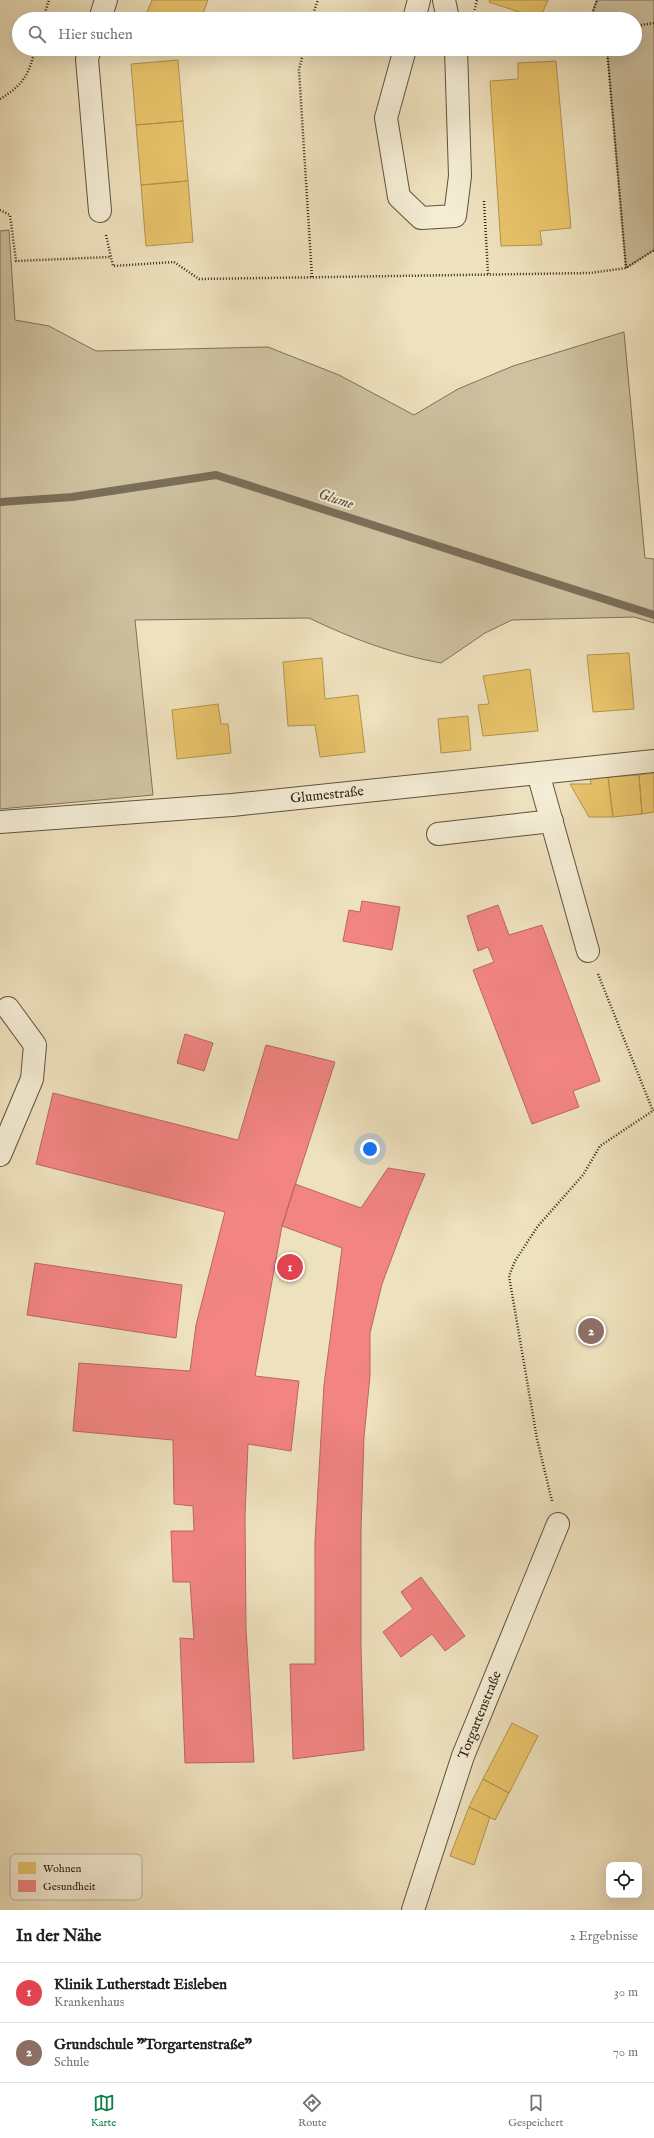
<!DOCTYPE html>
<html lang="de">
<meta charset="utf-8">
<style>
body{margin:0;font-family:"IM FELL English",serif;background:#f6f6f6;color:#202124}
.controls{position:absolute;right:12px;bottom:12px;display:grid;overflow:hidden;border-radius:8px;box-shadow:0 4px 16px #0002}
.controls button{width:36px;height:36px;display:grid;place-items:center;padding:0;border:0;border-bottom:1px solid #e0e0e0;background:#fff;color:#202124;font:20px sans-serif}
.you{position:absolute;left:370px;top:1149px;width:14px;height:14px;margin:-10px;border:3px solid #fff;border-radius:50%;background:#1a73e8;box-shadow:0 0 0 6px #1a73e833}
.badge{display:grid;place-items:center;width:26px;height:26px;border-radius:50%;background:#0b8043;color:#fff;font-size:13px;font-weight:700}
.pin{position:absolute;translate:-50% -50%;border:2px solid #fff;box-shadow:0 1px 4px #0006}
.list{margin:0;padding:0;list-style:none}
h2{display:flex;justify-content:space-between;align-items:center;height:52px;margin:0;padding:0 16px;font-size:17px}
h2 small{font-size:13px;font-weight:400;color:#757577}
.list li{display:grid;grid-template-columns:26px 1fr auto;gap:12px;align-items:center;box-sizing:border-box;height:60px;padding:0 16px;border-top:1px solid #e0e0e0}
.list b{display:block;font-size:15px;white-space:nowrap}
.list p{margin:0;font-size:13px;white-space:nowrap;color:#757577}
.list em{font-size:13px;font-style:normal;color:#757577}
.icon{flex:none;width:22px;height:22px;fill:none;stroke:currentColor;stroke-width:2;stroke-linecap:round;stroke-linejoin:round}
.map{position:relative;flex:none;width:654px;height:1910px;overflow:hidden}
.search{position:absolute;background:#fff;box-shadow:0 4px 16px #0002;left:12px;right:12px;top:12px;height:44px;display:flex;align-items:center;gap:10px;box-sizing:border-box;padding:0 14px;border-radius:22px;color:#757577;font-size:15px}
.sheet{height:172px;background:#fff}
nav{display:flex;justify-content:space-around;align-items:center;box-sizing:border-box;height:56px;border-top:1px solid #e0e0e0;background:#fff;font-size:11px;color:#757577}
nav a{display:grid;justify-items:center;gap:2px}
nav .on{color:#0b8043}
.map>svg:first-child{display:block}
.green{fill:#cec1a0;stroke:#7f725a}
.homes{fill:#e9c46a;stroke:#b29450}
.health{fill:#f28482;stroke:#b86761}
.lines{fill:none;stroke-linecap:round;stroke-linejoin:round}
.stream{stroke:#7b6e58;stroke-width:8}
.minor-casing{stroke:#60523f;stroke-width:24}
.path{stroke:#302315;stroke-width:2.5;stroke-dasharray:1 2;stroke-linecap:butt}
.minor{stroke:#f4ecd4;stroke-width:22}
.labels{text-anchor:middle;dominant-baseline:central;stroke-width:4;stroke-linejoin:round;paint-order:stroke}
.street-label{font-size:14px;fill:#302315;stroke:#f4ecd4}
.water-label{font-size:15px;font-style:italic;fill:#5c4f3c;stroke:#f4ecd4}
.key{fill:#f4ecd4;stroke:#b9b09b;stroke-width:1}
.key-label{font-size:11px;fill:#302315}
</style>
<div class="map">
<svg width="654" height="1910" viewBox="0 0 654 1910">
<rect width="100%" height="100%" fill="#eee1bd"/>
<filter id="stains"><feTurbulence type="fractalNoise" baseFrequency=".005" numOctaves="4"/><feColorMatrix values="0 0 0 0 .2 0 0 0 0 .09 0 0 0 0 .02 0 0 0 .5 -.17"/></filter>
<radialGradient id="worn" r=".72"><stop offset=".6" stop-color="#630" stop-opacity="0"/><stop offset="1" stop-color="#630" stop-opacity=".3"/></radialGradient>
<!-- green -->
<path class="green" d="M 597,0 L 654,0 L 654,250 L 626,268 L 607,49 L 635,49 L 635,19 L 590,19 Z
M 9,230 L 15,320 L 49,326 L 96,351 L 268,347 L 339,375 L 414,415 L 458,389 L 513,366 L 624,332 L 645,558 L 654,559 L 654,623 L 634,617 L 512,620 L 485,633 L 441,663 C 396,655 350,638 309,618 L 135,620 L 153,795 L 0,809 L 0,231 Z"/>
<!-- homes -->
<path class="homes" d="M 152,0 L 208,0 L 201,19 L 144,19 Z
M 490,0 L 548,0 L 540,19 L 489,2 Z
M 178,60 L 183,121 L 136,125 L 131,64 Z
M 556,61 L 571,228 L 540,231 L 542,245 L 501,246 L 490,81 L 518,79 L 518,63 Z
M 183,121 L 188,181 L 141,185 L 136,125 Z
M 188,181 L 193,242 L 146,246 L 141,185 Z
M 629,653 L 634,709 L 593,712 L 587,655 Z
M 322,658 L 325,699 L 358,695 L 365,752 L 320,757 L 315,725 L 288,726 L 283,662 Z
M 530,669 L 538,731 L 483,736 L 478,705 L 489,704 L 483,676 Z
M 218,704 L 221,724 L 228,724 L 231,753 L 177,759 L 172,710 Z
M 468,716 L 471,750 L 441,753 L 438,719 Z
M 654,773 L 654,812 L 642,814 L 639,775 Z
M 639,775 L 642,814 L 613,817 L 608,777 Z
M 590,777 L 608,777 L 613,817 L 589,817 L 570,784 L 591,784 Z
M 512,1723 L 538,1736 L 509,1793 L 483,1779 Z
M 483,1779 L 509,1793 L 495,1820 L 469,1807 Z
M 469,1807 L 490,1817 L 474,1865 L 450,1856 Z"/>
<!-- health -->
<path class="health" d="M 362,901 L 400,907 L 392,950 L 343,941 L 349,910 L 360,912 Z
M 498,905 L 509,935 L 542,925 L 600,1081 L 573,1091 L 579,1107 L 532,1124 L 473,970 L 494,962 L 488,947 L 478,951 L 467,916 Z
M 185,1034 L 213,1043 L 204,1071 L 177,1063 Z
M 266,1045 L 335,1062 L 282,1226 L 255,1376 L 299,1381 L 291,1451 L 248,1444 L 245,1515 L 246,1629 L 254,1762 L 185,1763 L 180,1638 L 194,1639 L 190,1582 L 173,1582 L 171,1531 L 194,1531 L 193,1506 L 174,1504 L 173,1440 L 73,1431 L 79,1363 L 190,1371 L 196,1325 L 225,1212 L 36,1164 L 53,1093 L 238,1140 Z
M 388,1168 L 425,1174 L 407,1217 L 382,1284 L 370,1333 L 370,1376 L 364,1437 L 361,1529 L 361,1648 L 364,1750 L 293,1759 L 290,1664 L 315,1664 L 315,1541 L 324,1385 L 342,1248 L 282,1226 L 295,1184 L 361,1208 Z
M 35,1263 L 182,1285 L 176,1338 L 27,1315 Z
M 421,1577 L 465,1636 L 445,1651 L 432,1634 L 401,1657 L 383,1632 L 413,1609 L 401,1592 Z"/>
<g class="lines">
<!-- stream -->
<path class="stream" d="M 0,502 L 72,497 L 216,475 L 654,615"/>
<!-- minor casing -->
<g class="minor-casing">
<path id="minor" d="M 444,0 L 448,19
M 100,19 L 106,0
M 414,19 L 419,0
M 90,49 L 87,59 L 100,211
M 405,49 L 386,118 L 399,197 L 421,218 L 455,216 L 460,176 L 456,49
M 538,773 L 588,951
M 0,822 L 232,805 L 654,761
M 438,834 L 552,821
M 0,1155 L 32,1079 L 35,1045 L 8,1008
M 413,1910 L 463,1756 L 558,1524"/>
</g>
<!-- path -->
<path class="path" d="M 474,13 L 477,0
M 43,19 L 49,0
M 311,19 L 318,0
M 590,19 L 597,0
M 635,26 L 654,23
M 304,49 L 299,70 L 312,277
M 607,49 L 626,268
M 0,99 C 23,85 29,75 35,49
M 484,201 L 488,274
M 0,210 L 10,215 L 16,261 L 111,257
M 106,235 L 113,266 L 174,262 L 199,279 L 590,273 L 626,268 L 654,250
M 598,974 L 653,1111
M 552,1501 L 537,1439 L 509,1276 L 515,1261 L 538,1226 L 583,1175 L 600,1146 L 654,1110"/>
<!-- minor -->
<use href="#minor" class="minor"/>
</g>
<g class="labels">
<!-- street labels -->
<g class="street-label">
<text transform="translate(327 795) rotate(-6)">Glumestraße</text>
<text transform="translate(480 1715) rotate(-68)">Torgartenstraße</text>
</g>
<!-- water labels -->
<g class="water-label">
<text transform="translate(336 499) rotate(18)">Glume</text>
</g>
</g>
<!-- legend -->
<rect x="10" y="1854" width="132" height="46" rx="6" class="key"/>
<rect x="18" y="1862" width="18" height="12" fill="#e9c46a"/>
<rect x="18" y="1880" width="18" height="12" fill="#f28482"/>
<g class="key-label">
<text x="43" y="1872">Wohnen</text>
<text x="43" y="1890">Gesundheit</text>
</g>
<rect width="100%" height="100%" filter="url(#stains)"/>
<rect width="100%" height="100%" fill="url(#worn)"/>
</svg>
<div class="controls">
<button><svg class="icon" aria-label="locate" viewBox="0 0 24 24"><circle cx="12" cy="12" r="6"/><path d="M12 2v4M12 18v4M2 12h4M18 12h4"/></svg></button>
</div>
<div class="you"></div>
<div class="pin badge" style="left:290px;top:1267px;background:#e0444e">1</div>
<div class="pin badge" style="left:591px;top:1331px;background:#8d6e63">2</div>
<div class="search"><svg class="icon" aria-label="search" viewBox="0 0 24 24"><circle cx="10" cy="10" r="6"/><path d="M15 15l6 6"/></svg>Hier suchen</div>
</div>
<section class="sheet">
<h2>In der Nähe<small>2 Ergebnisse</small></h2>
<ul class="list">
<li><span class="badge" style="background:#e0444e">1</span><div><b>Klinik Lutherstadt Eisleben</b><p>Krankenhaus</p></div><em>30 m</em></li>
<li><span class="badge" style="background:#8d6e63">2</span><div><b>Grundschule &quot;Torgartenstraße&quot;</b><p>Schule</p></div><em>70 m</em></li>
</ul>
</section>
<nav>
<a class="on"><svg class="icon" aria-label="map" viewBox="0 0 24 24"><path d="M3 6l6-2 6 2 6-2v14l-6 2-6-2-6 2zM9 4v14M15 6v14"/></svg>Karte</a>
<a><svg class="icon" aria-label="directions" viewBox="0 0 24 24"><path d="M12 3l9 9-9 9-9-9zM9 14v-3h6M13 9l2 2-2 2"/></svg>Route</a>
<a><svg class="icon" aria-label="saved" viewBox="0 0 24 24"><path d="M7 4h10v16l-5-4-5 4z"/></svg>Gespeichert</a>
</nav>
